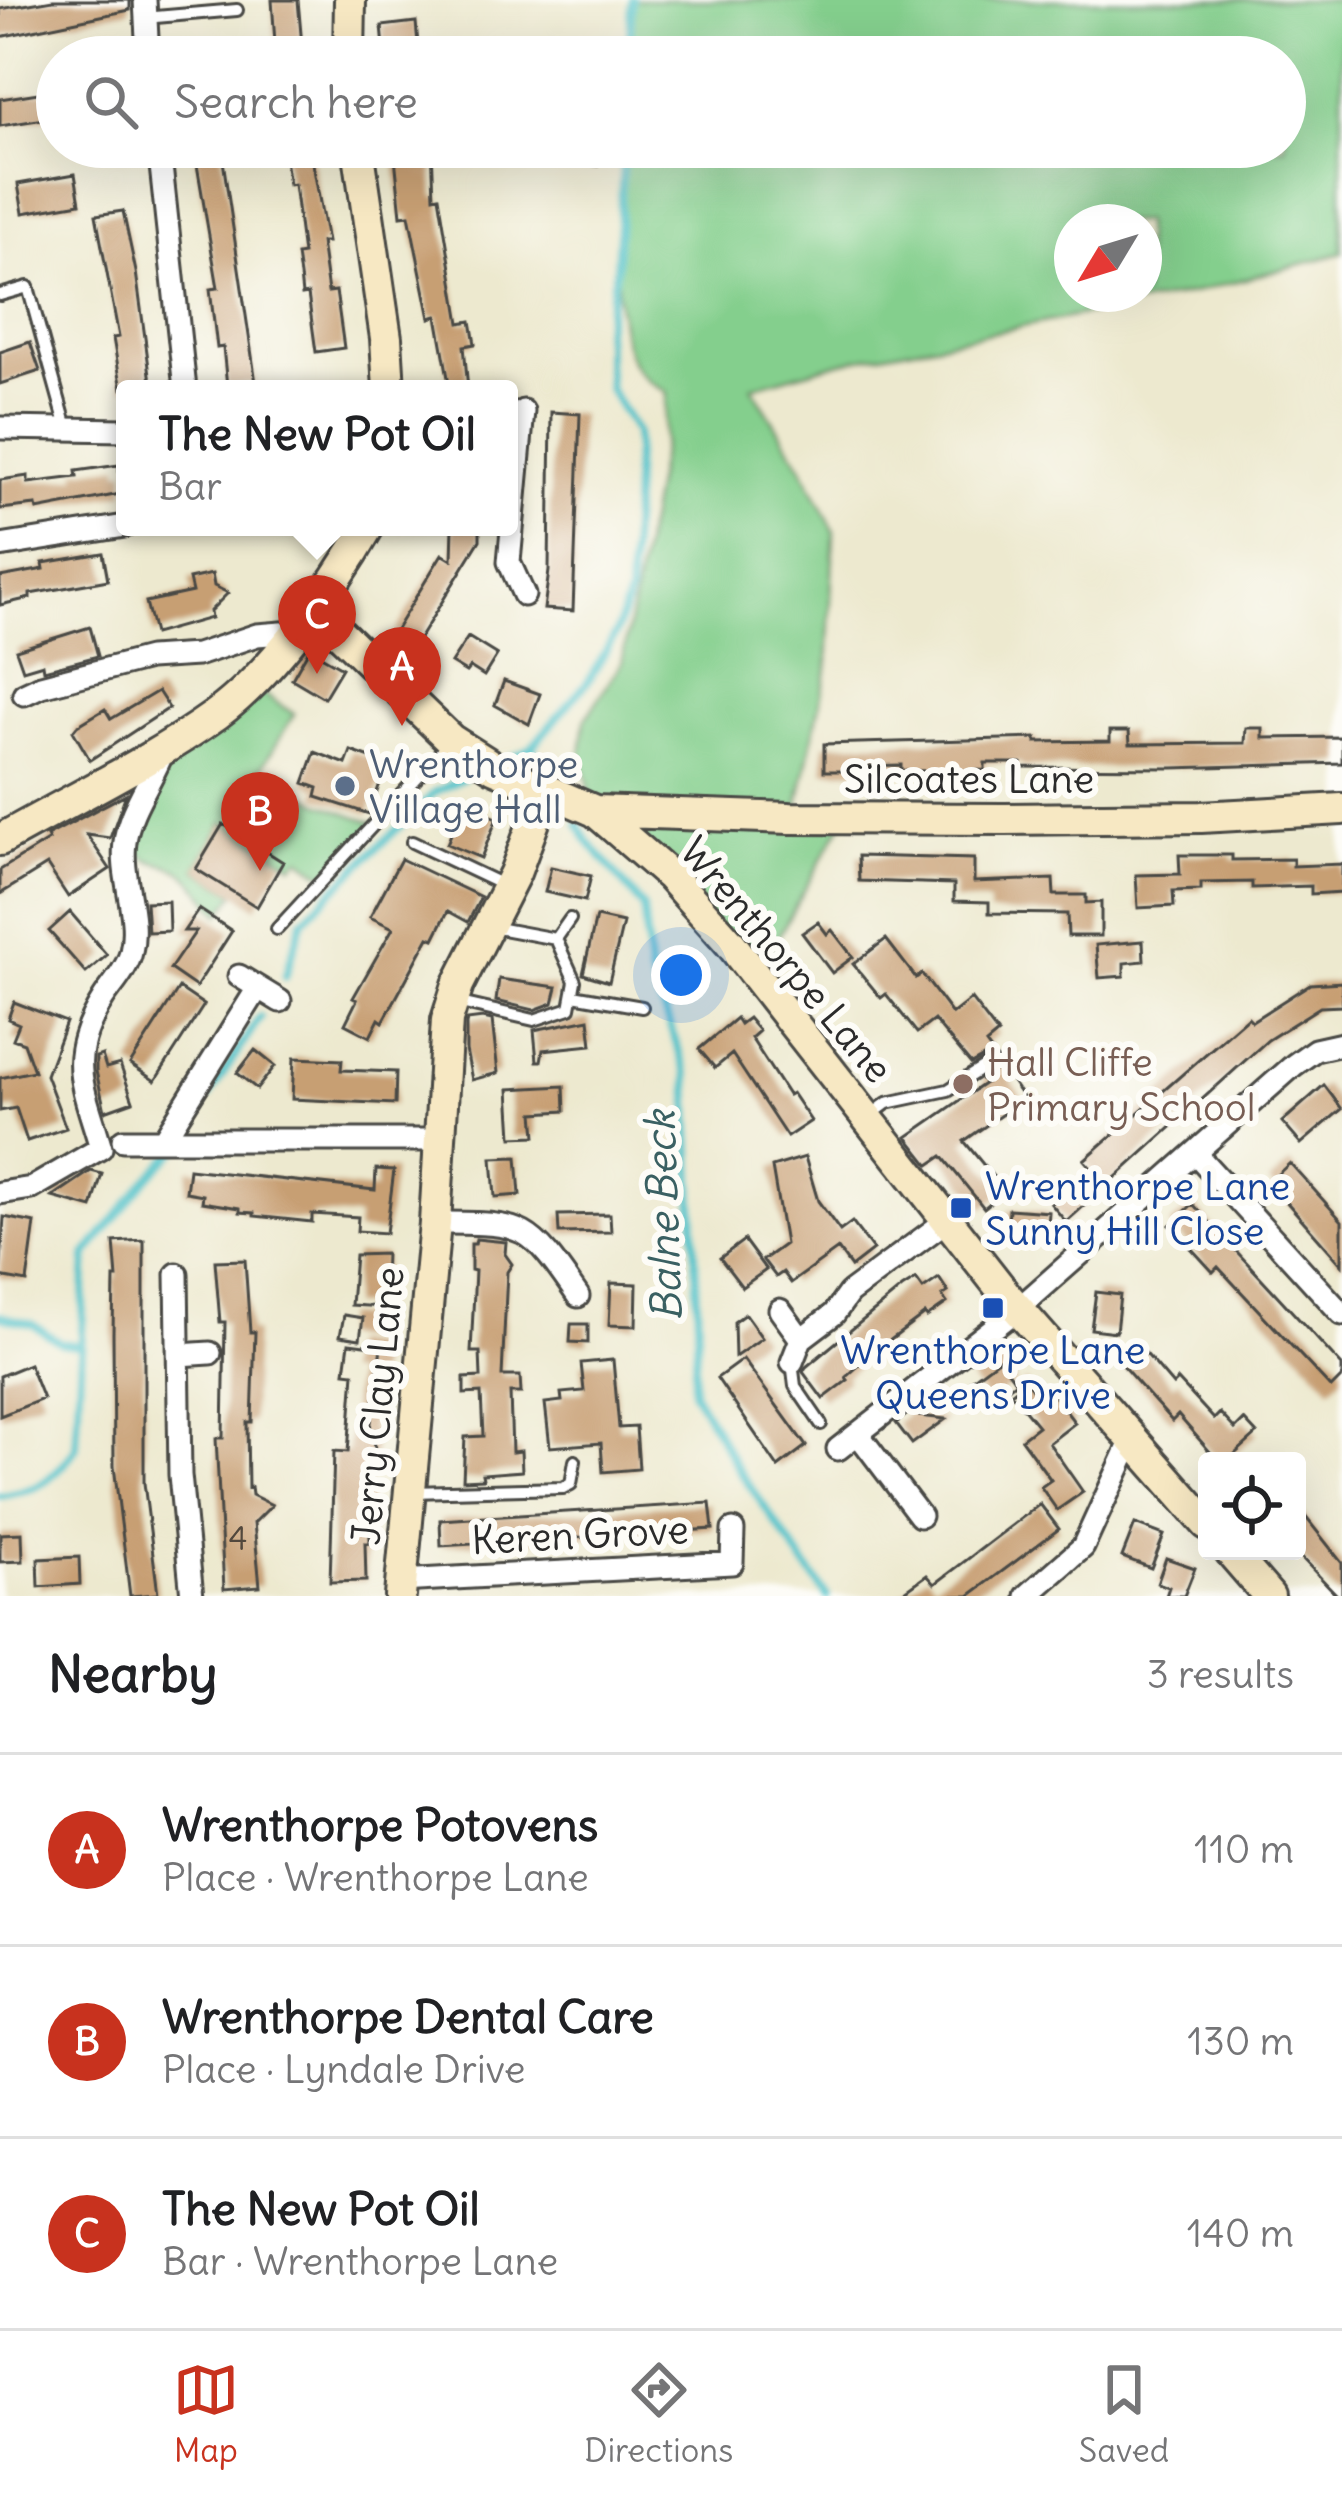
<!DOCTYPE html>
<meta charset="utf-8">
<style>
body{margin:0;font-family:Delius,sans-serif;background:#f2f2f2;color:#202124}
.controls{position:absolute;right:36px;bottom:36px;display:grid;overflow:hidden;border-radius:12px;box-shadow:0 12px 48px #0002}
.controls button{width:108px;height:108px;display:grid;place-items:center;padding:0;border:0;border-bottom:3px solid #e0e0e0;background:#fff;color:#202124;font:60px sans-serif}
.compass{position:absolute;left:1054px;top:204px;width:108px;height:108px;border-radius:50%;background:#fff;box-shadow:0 12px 48px #0002;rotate:232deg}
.you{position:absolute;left:681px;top:975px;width:42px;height:42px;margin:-30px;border:9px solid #fff;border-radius:50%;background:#1a73e8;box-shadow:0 0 0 18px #1a73e833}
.badge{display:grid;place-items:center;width:78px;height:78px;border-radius:50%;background:#c8321e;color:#fff;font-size:39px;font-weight:700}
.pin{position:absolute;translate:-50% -99px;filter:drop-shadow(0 3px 6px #0008)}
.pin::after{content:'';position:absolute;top:63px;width:42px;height:36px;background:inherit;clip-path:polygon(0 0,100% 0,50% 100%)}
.popup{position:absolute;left:116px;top:380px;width:402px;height:156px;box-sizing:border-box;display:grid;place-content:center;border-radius:12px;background:#fff;filter:drop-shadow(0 3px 9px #0005);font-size:39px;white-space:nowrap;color:#757577}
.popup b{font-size:45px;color:#202124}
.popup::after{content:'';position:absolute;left:50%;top:100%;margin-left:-24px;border:24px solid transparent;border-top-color:#fff}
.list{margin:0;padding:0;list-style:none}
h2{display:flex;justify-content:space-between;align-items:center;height:156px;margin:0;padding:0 48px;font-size:51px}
h2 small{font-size:39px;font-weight:400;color:#757577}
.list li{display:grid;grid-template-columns:78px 1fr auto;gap:36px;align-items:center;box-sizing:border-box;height:192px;padding:0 48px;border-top:3px solid #e0e0e0}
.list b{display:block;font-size:45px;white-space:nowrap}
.list p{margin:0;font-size:39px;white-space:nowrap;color:#757577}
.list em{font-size:39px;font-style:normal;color:#757577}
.icon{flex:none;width:66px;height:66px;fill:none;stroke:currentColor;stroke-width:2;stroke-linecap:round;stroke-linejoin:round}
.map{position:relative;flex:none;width:1342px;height:1596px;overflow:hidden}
.search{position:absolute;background:#fff;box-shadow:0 12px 48px #0002;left:36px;right:36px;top:36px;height:132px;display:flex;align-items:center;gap:30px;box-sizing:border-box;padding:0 42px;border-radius:66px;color:#757577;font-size:45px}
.sheet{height:732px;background:#fff}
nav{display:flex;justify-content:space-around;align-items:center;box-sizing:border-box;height:168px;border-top:3px solid #e0e0e0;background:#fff;font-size:33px;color:#757577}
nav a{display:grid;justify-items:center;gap:6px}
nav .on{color:#c8321e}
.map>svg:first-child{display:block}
.green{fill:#84cf8d;stroke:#587d5c;stroke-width:3;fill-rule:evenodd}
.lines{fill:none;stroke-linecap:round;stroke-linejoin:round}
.stream{stroke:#55c3c9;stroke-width:8}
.building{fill:#c79f73}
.lane-casing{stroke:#484844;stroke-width:16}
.street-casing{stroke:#484844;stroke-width:27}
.secondary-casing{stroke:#484844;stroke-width:36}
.lane{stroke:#fff;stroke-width:10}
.street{stroke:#fff;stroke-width:21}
.secondary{stroke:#f7e8c3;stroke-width:30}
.service-dot{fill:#5c6f8a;stroke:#fdfcf7;stroke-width:4.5}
.education-dot{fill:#8d6e63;stroke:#fdfcf7;stroke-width:4.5}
.transit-dot{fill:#1a4fb4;stroke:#fdfcf7;stroke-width:4.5}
.labels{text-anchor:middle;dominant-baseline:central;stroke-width:12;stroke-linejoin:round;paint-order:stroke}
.number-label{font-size:33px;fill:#52483d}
.service-label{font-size:39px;fill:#4e5e75;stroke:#fdfcf7;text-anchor:start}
.street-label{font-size:39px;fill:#2b2b2b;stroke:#fdfcf7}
.education-label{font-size:39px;fill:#785e54;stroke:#fdfcf7;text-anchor:start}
.transit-label{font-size:39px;fill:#164399;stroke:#fdfcf7;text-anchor:start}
.water-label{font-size:42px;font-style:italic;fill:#3a6062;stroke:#fdfcf7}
</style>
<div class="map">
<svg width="1342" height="1596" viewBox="0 0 1342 1596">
<rect width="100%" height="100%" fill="#fdfcf7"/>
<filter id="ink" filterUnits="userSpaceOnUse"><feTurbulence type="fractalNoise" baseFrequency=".00833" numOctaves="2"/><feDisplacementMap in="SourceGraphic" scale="24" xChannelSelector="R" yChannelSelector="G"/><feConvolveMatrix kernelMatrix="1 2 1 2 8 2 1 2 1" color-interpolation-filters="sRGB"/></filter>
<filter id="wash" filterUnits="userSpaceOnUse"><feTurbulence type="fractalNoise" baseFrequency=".004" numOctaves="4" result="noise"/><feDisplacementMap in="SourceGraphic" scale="48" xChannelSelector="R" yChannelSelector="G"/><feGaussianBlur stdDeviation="2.7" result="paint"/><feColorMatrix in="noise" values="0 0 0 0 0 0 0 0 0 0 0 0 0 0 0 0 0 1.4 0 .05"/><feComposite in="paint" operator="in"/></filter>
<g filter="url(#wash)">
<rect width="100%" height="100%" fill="#ede9cf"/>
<!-- green -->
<path class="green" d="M 632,0 L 1342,0 L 1342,253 L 1185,295 L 841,362 L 752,387 L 802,467 L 834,531 L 828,666 L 796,816 L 845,818 L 756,976 L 595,811 L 581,755 L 585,720 L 622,662 L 663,441 L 667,392 C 655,386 645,380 637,369 C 605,327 620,200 624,147 L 1285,147 L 1285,57 L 629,57 ZM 1072,222 L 1144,222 L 1144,294 L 1072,294 Z
M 248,684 L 294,714 L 261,769 L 319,803 L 375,823 L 326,876 L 300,858 L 293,865 L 223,822 L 196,869 L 235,894 L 220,914 C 208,902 196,880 181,871 C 159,858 150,870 133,843 L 154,778 Z"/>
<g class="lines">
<!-- stream -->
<path class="stream" d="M 629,57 L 632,0
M 531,748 L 561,784
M 510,758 L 531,748 L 589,680 L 616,633 L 629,594 L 636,433 L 609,388 L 605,330 L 617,265 L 624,147
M 578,824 L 587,840 L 643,907 L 650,973 L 688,1075 L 698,1324 L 693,1391 L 740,1472 L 827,1596
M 285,977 L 303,920 L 435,792 L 462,779
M 209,1096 L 260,1017
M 0,1316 L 32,1324 L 61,1343 L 82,1346
M 0,1496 C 40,1490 53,1481 76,1448 L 86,1255 L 146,1180 L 177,1149"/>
</g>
<g id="blocks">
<!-- building -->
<path class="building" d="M 53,0 L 130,0 L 130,10 L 0,37 L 0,9 Z
M 272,0 L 298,0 L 303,57 L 276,57 Z
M 416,22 L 418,45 L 384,48 L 382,26 Z
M 57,90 L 57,117 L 0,126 L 0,99 Z
M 194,147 L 221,147 L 256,383 L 227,386 L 223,347 L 217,348 L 210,289 L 218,288 Z
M 283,147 L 310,147 L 327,242 L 321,242 L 328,292 L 336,291 L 344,348 L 316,352 L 308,294 L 302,295 L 300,276 L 297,255 L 303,254 L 294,184 L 289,185 Z
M 394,147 L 432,147 L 434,197 L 439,196 L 460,323 L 471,321 L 475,344 L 464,346 L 468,389 L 450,389 L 437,316 L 430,318 L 409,215 L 401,216 Z
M 523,147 L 600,147 L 598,166 L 523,161 Z
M 75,174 L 80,203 L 23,213 L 18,184 Z
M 123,211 L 136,272 L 152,389 L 122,389 L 118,367 L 113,338 L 119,337 L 96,215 Z
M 30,342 L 40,371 L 0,384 L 0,352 Z
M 551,412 L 580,414 L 573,611 L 544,609 L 549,571 Z
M 119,465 L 119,471 L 125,470 L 125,493 L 37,510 L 36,505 L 0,509 L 0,480 L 28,476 L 28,483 L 77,477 L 76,471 Z
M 453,527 L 480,527 L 480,540 L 416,644 L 395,631 L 442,554 L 452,560 Z
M 103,553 L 108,580 L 30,594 L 30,598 L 0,605 L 0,577 L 44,569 L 43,563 Z
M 212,574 L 214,586 L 228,593 L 210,611 L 211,618 L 154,634 L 146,602 L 192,592 L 189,579 Z
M 90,627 L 98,656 L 44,670 L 43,664 L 23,670 L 16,650 Z
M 468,637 L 497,655 L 484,676 L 470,667 L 466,672 L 451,663 Z
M 309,649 L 342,668 L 324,698 L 292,679 Z
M 504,681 L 540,694 L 529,724 L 495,705 Z
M 158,691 L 169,708 L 90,760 L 73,731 L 77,726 L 105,709 L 111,719 Z
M 1246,728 L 1263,728 L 1263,738 L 1342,737 L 1342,763 L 1172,768 L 1021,767 L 1021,763 L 985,763 L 985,770 L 901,771 L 901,765 L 861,766 L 861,771 L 824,771 L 824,744 L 1036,738 L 1036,742 L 1110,741 L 1110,731 L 1129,731 L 1130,744 L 1245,743 Z
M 351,751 L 387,764 L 369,814 L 316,797 L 318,788 L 304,783 L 315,752 L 346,764 Z
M 126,794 L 110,838 L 87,835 L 110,869 L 68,897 L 47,865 L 0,894 L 0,870 L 49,840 L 47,836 Z
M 463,804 L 497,818 L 481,858 L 447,844 Z
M 223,824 L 283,862 L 257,907 L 196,869 Z
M 1179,855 L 1232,855 L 1232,860 L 1293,859 L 1293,866 L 1342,864 L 1342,892 L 1311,894 L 1311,886 L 1252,888 L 1252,882 L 1201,883 L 1201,890 L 1173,891 L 1174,906 L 1138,908 L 1136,875 L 1180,874 Z
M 858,856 L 974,859 L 974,882 L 1053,879 L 1054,895 L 1086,895 L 1086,903 L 1101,902 L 1101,936 L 1068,936 L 1067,914 L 989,913 L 989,902 L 954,901 L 954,884 L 859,881 Z
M 401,859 L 481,897 L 468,922 L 448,911 L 434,939 L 429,937 L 383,1022 L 379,1019 L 370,1037 L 345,1024 L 357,1000 L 353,998 L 393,928 L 370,917 Z
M 551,867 L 591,876 L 585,901 L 545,892 Z
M 168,901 L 169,931 L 148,932 L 146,902 Z
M 199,909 L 232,931 L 196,987 L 170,969 L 196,931 L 184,931 Z
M 70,912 L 107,955 L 86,973 L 49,931 Z
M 596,917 L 623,923 L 609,982 L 583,974 Z
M 818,922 L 827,934 L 832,930 L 853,957 L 832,973 L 802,933 Z
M 886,939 L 916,978 L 922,974 L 952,1014 L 971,999 L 998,1034 L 986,1044 L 992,1052 L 971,1064 L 934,1020 L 917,1033 L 886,994 L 881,998 L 853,964 Z
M 1143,941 L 1144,961 L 1124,963 L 1124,976 L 1099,978 L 1096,945 Z
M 499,979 L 557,987 L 553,1003 L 534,1010 L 496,1001 Z
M 1342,982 L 1342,1006 L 1320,1007 L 1268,1040 L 1066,1222 L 1051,1204 L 1092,1169 L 1084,1160 L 1248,1017 L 1252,1021 L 1310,984 Z
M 179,988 L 204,1005 L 155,1081 L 130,1064 Z
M 14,1002 L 66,1022 L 46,1075 L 66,1128 L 27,1141 L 16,1108 L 0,1111 L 0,1078 L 34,1071 L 24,1043 L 13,1039 L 19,1024 L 8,1019 Z
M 483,1018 L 492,1020 L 498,1073 L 472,1080 L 466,1050 L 466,1024 L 467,1020 Z
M 736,1018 L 740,1024 L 748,1018 L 759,1031 L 751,1038 L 788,1095 L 792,1093 L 811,1121 L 787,1137 L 732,1054 L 715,1068 L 699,1049 Z
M 589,1019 L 592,1045 L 543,1050 L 541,1061 L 537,1061 L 534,1030 Z
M 255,1050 L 275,1066 L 257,1089 L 237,1073 Z
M 102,1055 L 106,1068 L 120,1064 L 133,1101 L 105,1111 L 96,1071 L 96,1057 Z
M 294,1058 L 342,1060 L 341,1070 L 396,1072 L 395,1104 L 292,1099 Z
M 1001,1066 L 1024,1099 L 964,1141 L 1005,1191 L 984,1208 L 942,1156 L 929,1165 L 907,1137 L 985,1083 L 982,1080 Z
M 1324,1085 L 1342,1109 L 1301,1144 L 1282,1122 Z
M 564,1086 L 565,1111 L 534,1113 L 536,1136 L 512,1137 L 509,1089 Z
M 517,1157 L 520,1195 L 495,1197 L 492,1158 Z
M 805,1157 L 818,1201 L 840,1231 L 852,1222 L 873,1250 L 851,1267 L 838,1249 L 791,1283 L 783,1272 L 776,1277 L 763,1260 L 785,1244 L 772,1167 Z
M 1290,1163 L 1342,1221 L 1342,1265 L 1269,1182 Z
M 189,1169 L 375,1190 L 376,1169 L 394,1170 L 386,1233 L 357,1231 L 358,1217 L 312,1214 L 312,1222 L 254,1216 L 254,1213 L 240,1212 L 240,1208 L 202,1202 L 203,1195 L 186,1192 Z
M 91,1171 L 102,1174 L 92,1208 L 52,1197 Z
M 1193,1204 L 1342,1366 L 1342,1377 L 1331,1388 L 1218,1267 L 1213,1272 L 1170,1225 Z
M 1009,1209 L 1049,1212 L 1047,1238 L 1007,1235 Z
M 610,1214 L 611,1232 L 559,1233 L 558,1215 Z
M 4,1217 L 35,1223 L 27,1282 L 0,1277 Z
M 476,1239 L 506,1242 L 505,1254 L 512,1264 L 507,1272 L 502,1376 L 520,1376 L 521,1393 L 510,1393 L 512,1452 L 521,1451 L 522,1471 L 482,1474 L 483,1479 L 463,1480 L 465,1437 L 483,1436 L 481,1393 L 464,1394 L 464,1378 L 481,1377 L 480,1352 L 471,1352 L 475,1271 L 471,1270 L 471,1244 L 475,1244 Z
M 144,1240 L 144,1483 L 158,1594 L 130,1596 L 114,1466 L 113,1333 L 114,1278 L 117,1278 L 114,1242 Z
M 744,1240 L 766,1270 L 742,1287 L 720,1258 Z
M 385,1254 L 383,1307 L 351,1305 L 355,1255 Z
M 245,1260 L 250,1332 L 255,1332 L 252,1422 L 247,1422 L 248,1488 L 251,1487 L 252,1495 L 272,1505 L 254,1523 L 260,1586 L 224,1589 L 216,1438 L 223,1438 L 225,1322 L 220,1322 L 215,1261 Z
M 939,1278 L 948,1292 L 942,1296 L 947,1303 L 927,1317 L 925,1314 L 872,1354 L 846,1377 L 848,1380 L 823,1399 L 803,1372 L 806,1367 L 902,1288 L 916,1279 L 923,1289 Z
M 611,1283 L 637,1284 L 636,1326 L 609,1325 Z
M 1096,1292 L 1120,1295 L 1116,1332 L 1091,1329 Z
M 745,1314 L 762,1338 L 735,1357 L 734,1322 Z
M 344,1315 L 363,1318 L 360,1339 L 340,1336 Z
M 571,1324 L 588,1324 L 588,1343 L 570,1342 Z
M 349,1343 L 381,1347 L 370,1430 L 375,1430 L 374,1466 L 369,1466 L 370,1543 L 365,1543 L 366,1581 L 330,1582 L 334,1451 L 348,1452 L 354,1373 L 345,1372 Z
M 1137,1343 L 1173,1385 L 1178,1380 L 1214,1419 L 1220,1413 L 1235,1429 L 1244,1420 L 1257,1434 L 1227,1461 L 1218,1461 L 1178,1415 L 1172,1421 L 1121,1364 L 1121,1357 Z
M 743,1359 L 806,1446 L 778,1467 L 717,1378 Z
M 999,1359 L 1016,1382 L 989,1403 L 971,1380 Z
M 613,1360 L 619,1428 L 636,1427 L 639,1469 L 603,1472 L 601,1443 L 550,1447 L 545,1403 L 562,1401 L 561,1393 L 584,1391 L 581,1363 Z
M 29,1364 L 43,1399 L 0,1416 L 0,1376 Z
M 1026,1381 L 1042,1402 L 1053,1394 L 1075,1423 L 1049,1443 L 1083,1492 L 1057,1510 L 1041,1487 L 1051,1480 L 1021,1439 L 1038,1426 L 1011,1393 Z
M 914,1409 L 919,1416 L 946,1419 L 912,1444 L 896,1423 Z
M 710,1503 L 713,1529 L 441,1546 L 440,1520 Z
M 1040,1504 L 1059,1529 L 969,1596 L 898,1596 L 927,1575 L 935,1584 Z
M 1297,1506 L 1342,1563 L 1342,1596 L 1338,1596 L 1297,1553 Z
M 1135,1524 L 1164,1535 L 1151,1568 L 1122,1557 Z
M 22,1533 L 23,1561 L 0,1562 L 0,1534 Z
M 79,1557 L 80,1584 L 39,1587 L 38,1559 Z
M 1166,1558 L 1195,1568 L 1184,1596 L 1166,1596 L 1169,1587 L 1157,1583 Z"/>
</g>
</g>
<g filter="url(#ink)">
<use href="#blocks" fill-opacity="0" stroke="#484844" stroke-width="3"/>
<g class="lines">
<!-- lane casing -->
<g class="lane-casing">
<path id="lane" d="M 144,18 L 237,10
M 0,295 L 28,287 L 67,428
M 412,842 L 505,886
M 277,929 L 450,742
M 556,939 L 570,919
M 573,995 L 642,1007
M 456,1002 L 534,1020 L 570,1008 L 575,981 L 556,939 L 492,927
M 871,1115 L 887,1103 L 948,1090 L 992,1062
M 792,1362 L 795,1386 L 821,1424
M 412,1492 L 563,1488 L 571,1484 L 575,1461"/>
</g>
<!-- street casing -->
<g class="street-casing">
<path id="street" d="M 145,0 L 148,57
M 159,147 L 185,389
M 523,411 L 509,562 L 524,595
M 0,428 L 125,430
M 0,546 L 125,526
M 24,694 L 41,686 L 149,658 L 197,655 L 257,635 L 294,632
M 239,976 L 280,1001
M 165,1137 L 258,988
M 123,1140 L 438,1140
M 1195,1153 L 1342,1314
M 0,1193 L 32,1188 L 101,1148 C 83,1085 65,1059 103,999 C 112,985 128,968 131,952 C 140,915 120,878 125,842 C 129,809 153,780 164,749
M 435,1223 C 524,1224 526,1220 578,1296
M 177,1274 L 180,1475 L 192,1596
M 780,1310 L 801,1339 L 792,1362
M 801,1339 L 834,1314 L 849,1293 L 946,1221
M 179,1355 L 210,1353
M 858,1434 L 920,1516
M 838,1449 L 1018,1309 L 1294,1065 L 1315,1050 L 1342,1044
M 400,1581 L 732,1563 L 733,1530
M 1027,1596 L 1083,1547 L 1133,1438"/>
</g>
<!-- secondary casing -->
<g class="secondary-casing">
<path id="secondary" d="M 349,57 L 350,0
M 358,147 L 386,338 L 389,389
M 314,608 L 451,740 L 495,768 L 595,811 L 670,876 L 730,943 L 1010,1300 L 1207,1524
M 595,811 L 790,818 L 1004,819 L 1201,817 L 1342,809
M 0,840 C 72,799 149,763 217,714 C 271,675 335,585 368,527
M 1230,1551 L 1269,1596
M 400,1596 L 435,1223 L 447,1020 L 458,985 L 515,873 L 545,792"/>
</g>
<!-- lane -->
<use href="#lane" class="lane"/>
<!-- street -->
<use href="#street" class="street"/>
<!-- secondary -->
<use href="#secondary" class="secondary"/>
</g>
</g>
<!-- markers -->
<circle class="service-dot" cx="345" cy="786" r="12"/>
<circle class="education-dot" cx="963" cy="1084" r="12"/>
<g class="transit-dot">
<rect x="949" y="1196" width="24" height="24" rx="6"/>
<rect x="981" y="1296" width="24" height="24" rx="6"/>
</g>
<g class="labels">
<!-- number labels -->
<g class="number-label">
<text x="238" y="1538">4</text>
</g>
<!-- service labels -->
<g class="service-label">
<text x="369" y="764">Wrenthorpe<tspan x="369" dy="45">Village Hall</tspan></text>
</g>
<!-- street labels -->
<g class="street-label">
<text x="969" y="779">Silcoates Lane</text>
<text transform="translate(786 960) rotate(50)">Wrenthorpe Lane</text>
<text transform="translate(378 1406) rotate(-85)">Jerry Clay Lane</text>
<text transform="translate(580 1535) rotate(-3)">Keren Grove</text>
</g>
<!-- education labels -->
<g class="education-label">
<text x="987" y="1062">Hall Cliffe<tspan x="987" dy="45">Primary School</tspan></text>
</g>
<!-- transit labels -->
<g class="transit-label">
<text x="985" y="1186">Wrenthorpe Lane<tspan x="985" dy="45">Sunny Hill Close</tspan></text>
<text x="993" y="1350" text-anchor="middle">Wrenthorpe Lane<tspan x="993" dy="45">Queens Drive</tspan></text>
</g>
<!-- water labels -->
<g class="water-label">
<text transform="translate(663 1216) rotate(-92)">Balne Beck</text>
</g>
</g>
</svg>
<div class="controls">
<button><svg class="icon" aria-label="locate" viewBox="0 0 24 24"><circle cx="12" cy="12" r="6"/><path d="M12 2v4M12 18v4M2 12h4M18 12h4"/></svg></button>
</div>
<svg class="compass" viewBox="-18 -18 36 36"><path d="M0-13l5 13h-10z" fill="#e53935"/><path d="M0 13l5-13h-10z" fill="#757577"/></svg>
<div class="you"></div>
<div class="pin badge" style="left:402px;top:726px">A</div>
<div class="pin badge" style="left:260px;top:871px">B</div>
<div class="pin badge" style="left:317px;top:674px">C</div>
<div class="popup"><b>The New Pot Oil</b>Bar</div>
<div class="search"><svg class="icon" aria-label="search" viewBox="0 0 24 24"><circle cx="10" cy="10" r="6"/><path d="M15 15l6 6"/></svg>Search here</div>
</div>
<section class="sheet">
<h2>Nearby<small>3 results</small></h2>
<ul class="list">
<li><span class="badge">A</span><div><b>Wrenthorpe Potovens</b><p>Place · Wrenthorpe Lane</p></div><em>110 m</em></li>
<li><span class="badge">B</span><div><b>Wrenthorpe Dental Care</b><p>Place · Lyndale Drive</p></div><em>130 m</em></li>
<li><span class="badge">C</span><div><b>The New Pot Oil</b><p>Bar · Wrenthorpe Lane</p></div><em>140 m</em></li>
</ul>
</section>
<nav>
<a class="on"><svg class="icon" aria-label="map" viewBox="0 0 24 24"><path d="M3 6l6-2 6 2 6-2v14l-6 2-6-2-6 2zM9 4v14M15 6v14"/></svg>Map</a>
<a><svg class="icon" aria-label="directions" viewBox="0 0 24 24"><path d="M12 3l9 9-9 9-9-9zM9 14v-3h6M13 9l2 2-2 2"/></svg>Directions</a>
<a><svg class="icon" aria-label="saved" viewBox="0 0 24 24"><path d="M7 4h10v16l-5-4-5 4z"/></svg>Saved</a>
</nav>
